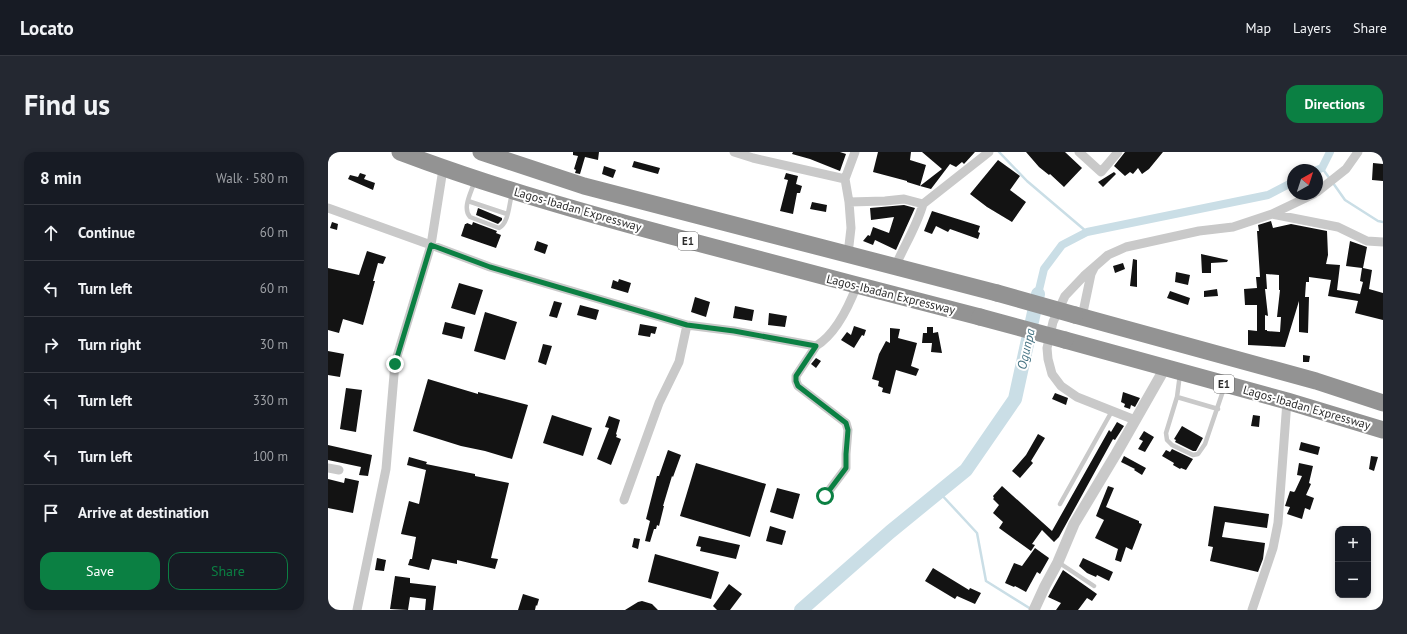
<!DOCTYPE html>
<meta charset="utf-8">
<style>
body{margin:0;font-family:"PT Sans",sans-serif;background:#242831;color:#f1f3f6}
.controls{position:absolute;right:12px;bottom:12px;display:grid;overflow:hidden;border-radius:8px;box-shadow:0 2px 6px #0003}
.controls button{width:36px;height:36px;display:grid;place-items:center;padding:0;border:0;border-bottom:1px solid #363941;background:#171b24;color:#f1f3f6;font:20px sans-serif}
.compass{position:absolute;left:959px;top:12px;width:36px;height:36px;border-radius:50%;background:#171b24;box-shadow:0 2px 6px #0003;rotate:39deg}
.stop{position:absolute;width:12px;height:12px;margin:-9px;border:3px solid #0b8043;border-radius:50%;background:#fff}
.stop.end{background:#0b8043;border-color:#fff;box-shadow:0 1px 4px #0008}
.list{margin:0;padding:0;list-style:none}
h2{display:flex;justify-content:space-between;align-items:center;height:52px;margin:0;padding:0 16px;font-size:17px}
h2 small{font-size:13px;font-weight:400;color:#9ea1a6}
.list li{display:grid;grid-template-columns:26px 1fr auto;gap:12px;align-items:center;box-sizing:border-box;height:56px;padding:0 16px;border-top:1px solid #363941}
.list b{display:block;font-size:15px;white-space:nowrap}
.list em{font-size:13px;font-style:normal;color:#9ea1a6}
.actions{display:flex;gap:8px;padding:12px 16px}
.actions a{flex:1;padding:9px 0;border:1px solid #0b8043;border-radius:12px;text-align:center;font-size:14px;color:#0b8043}
.actions .main{background:#0b8043;color:#fff}
.icon{flex:none;width:22px;height:22px;fill:none;stroke:currentColor;stroke-width:2;stroke-linecap:round;stroke-linejoin:round}
.map{position:relative;flex:none;width:1055px;height:458px;overflow:hidden;border-radius:12px}
header{display:flex;align-items:center;gap:24px;box-sizing:border-box;height:56px;padding:0 20px;background:#171b24;border-bottom:1px solid #363941}
header strong{font-size:19px}
nav{display:flex;gap:22px;margin-inline-start:auto;font-size:14px}
.intro{display:flex;align-items:center;justify-content:space-between;box-sizing:border-box;height:96px;padding:0 24px}
h1{margin:0;font-size:28px}
.button{padding:10px 18px;border-radius:12px;background:#0b8043;color:#fff;font-size:14px;font-weight:700}
main{display:flex;gap:24px;padding:0 24px}
aside{flex:1;background:#171b24;border-radius:12px;box-shadow:0 2px 6px #0003}
.map>svg:first-child{display:block}
.lines{fill:none;stroke-linecap:round;stroke-linejoin:round}
.stream{stroke:#cadee6;stroke-width:2.5}
.canal{stroke:#cadee6;stroke-width:8}
.river{stroke:#cadee6;stroke-width:14}
.building{fill:#131313;fill-rule:evenodd}
.service{stroke:#c9c9c9;stroke-width:4.5}
.minor{stroke:#c9c9c9;stroke-width:9}
.tertiary{stroke:#c9c9c9;stroke-width:11}
.motorway{stroke:#939393;stroke-width:17}
.motorway-bridge{stroke:#939393;stroke-width:17}
.route{stroke:#0b8043;stroke-width:5}
.labels{text-anchor:middle;dominant-baseline:central;stroke-width:4;stroke-linejoin:round;paint-order:stroke}
.shield{fill:#fff;stroke:#6b6b6b;stroke-width:1}
.shield-label{font-size:11px;font-weight:bold;fill:#2c2c2c}
.street-label{font-size:12px;fill:#2c2c2c;stroke:#fff}
.water-label{font-size:13px;font-style:italic;fill:#457383;stroke:#fff}
</style>
<header>
<strong>Locato</strong>
<nav><a>Map</a><a>Layers</a><a>Share</a></nav>
</header>
<div class="intro"><h1>Find us</h1><a class="button">Directions</a></div>
<main>
<aside>
<h2>8 min<small>Walk · 580 m</small></h2>
<ul class="list">
<li><svg class="icon" aria-label="ahead" viewBox="0 0 24 24"><path d="M12 20V5M6 11l6-6 6 6"/></svg><div><b>Continue</b></div><em>60 m</em></li>
<li><svg class="icon" aria-label="left" viewBox="0 0 24 24"><path d="M17 20v-9H6M10 6l-5 5 5 5"/></svg><div><b>Turn left</b></div><em>60 m</em></li>
<li><svg class="icon" aria-label="right" viewBox="0 0 24 24"><path d="M7 20v-9h11M14 6l5 5-5 5"/></svg><div><b>Turn right</b></div><em>30 m</em></li>
<li><svg class="icon" aria-label="left" viewBox="0 0 24 24"><path d="M17 20v-9H6M10 6l-5 5 5 5"/></svg><div><b>Turn left</b></div><em>330 m</em></li>
<li><svg class="icon" aria-label="left" viewBox="0 0 24 24"><path d="M17 20v-9H6M10 6l-5 5 5 5"/></svg><div><b>Turn left</b></div><em>100 m</em></li>
<li><svg class="icon" aria-label="arrive" viewBox="0 0 24 24"><path d="M6 21V4h12l-3 4 3 4H6"/></svg><div><b>Arrive at destination</b></div></li>
</ul>
<div class="actions"><a class="main">Save</a><a>Share</a></div>
</aside>
<div class="map">
<svg width="1055" height="458" viewBox="0 0 1055 458">
<rect width="100%" height="100%" fill="#fff"/>
<g class="lines">
<!-- stream -->
<path class="stream" d="M 671,0 L 699,29 L 759,80
M 994,16 L 1002,27
M 1005,31 L 1017,48 L 1050,69 L 1055,70
M 611,340 L 649,381 L 658,429 L 703,457"/>
<!-- canal -->
<path class="canal" d="M 989,18 L 994,16 L 1002,0
M 710,142 L 716,117 L 734,93 L 759,80 L 940,43 L 965,30"/>
<!-- river -->
<path class="river" d="M 473,458 L 562,380 L 638,318 L 687,247 L 710,142"/>
</g>
<!-- building -->
<path class="building" d="M 245,0 L 271,0 L 270,8 L 257,5 L 252,22 L 247,21 L 248,18 L 246,17 L 250,4 L 245,3 Z
M 465,0 L 512,0 L 518,2 L 512,19 L 482,7 L 464,2 Z
M 550,0 L 583,0 L 582,8 L 598,13 L 592,34 L 579,30 L 579,29 L 545,20 Z
M 594,0 L 647,0 L 636,12 L 634,10 L 628,15 L 622,12 L 603,37 L 592,34 L 614,17 Z
M 698,0 L 737,0 L 754,16 L 736,35 L 722,22 L 721,23 L 711,15 Z
M 797,0 L 835,0 L 821,17 L 814,22 L 810,16 L 805,22 L 802,20 L 797,24 L 786,14 Z
M 670,8 L 692,24 L 682,38 L 698,50 L 684,70 L 659,55 L 642,42 Z
M 306,9 L 332,16 L 330,22 L 304,15 Z
M 1045,11 L 1055,12 L 1055,29 L 1044,28 Z
M 276,14 L 288,18 L 285,26 L 274,22 Z
M 786,20 L 788,22 L 775,35 L 770,30 Z
M 32,21 L 38,23 L 36,27 L 47,31 L 45,38 L 20,27 L 22,23 L 30,25 Z
M 458,21 L 470,24 L 468,32 L 474,34 L 472,41 L 469,41 L 465,62 L 452,59 L 460,28 L 456,27 Z
M 484,50 L 499,53 L 498,60 L 482,57 Z
M 576,53 L 587,56 L 568,98 L 547,88 L 545,93 L 535,89 L 540,83 L 542,84 L 545,75 L 561,81 L 566,65 L 543,68 L 542,56 Z
M 150,56 L 174,66 L 174,68 L 170,72 L 148,63 Z
M 604,59 L 652,74 L 650,80 L 652,81 L 650,87 L 622,77 L 620,80 L 608,74 L 604,82 L 596,79 Z
M 943,69 L 945,76 L 963,72 L 999,79 L 1000,103 L 998,112 L 1012,113 L 1009,138 L 1032,142 L 1035,130 L 1032,129 L 1034,116 L 1018,114 L 1022,89 L 1039,95 L 1035,116 L 1044,118 L 1041,137 L 1055,141 L 1055,168 L 1027,161 L 1030,149 L 1000,144 L 1003,128 L 981,125 L 981,130 L 978,130 L 977,145 L 981,145 L 980,181 L 971,180 L 971,149 L 957,195 L 920,193 L 920,178 L 929,179 L 929,153 L 917,153 L 916,137 L 929,136 L 928,125 L 932,125 L 929,79 L 931,79 L 930,73 ZM 938,122 L 951,123 L 951,138 L 952,138 L 949,165 L 953,165 L 952,180 L 939,179 L 939,178 L 937,178 L 937,163 L 940,164 L 937,137 L 939,137 Z
M 4,70 L 10,72 L 9,78 L 2,76 Z
M 145,70 L 169,79 L 168,81 L 173,83 L 168,96 L 133,84 L 137,72 L 138,72 L 139,71 L 144,73 Z
M 209,89 L 220,93 L 217,102 L 206,98 Z
M 39,99 L 58,105 L 55,112 L 50,111 L 45,129 L 47,129 L 35,173 L 15,167 L 11,181 L 0,178 L 0,116 L 31,123 Z
M 873,102 L 900,108 L 899,110 L 883,111 L 883,121 L 874,121 Z
M 805,107 L 809,108 L 809,135 L 802,134 Z
M 795,111 L 797,117 L 787,121 L 785,114 Z
M 848,120 L 862,123 L 860,133 L 847,130 Z
M 291,127 L 303,131 L 300,141 L 283,136 L 285,128 L 290,130 Z
M 131,131 L 155,138 L 147,163 L 123,156 Z
M 889,137 L 890,144 L 876,145 L 876,139 Z
M 842,139 L 862,146 L 860,153 L 839,146 Z
M 367,145 L 382,150 L 378,165 L 363,160 Z
M 226,149 L 234,151 L 229,166 L 221,164 Z
M 252,153 L 271,158 L 268,168 L 249,163 Z
M 407,154 L 426,158 L 424,169 L 405,166 Z
M 157,160 L 189,170 L 177,208 L 146,199 Z
M 441,161 L 459,164 L 457,175 L 440,173 Z
M 117,170 L 137,175 L 134,187 L 114,182 Z
M 312,172 L 329,175 L 327,182 L 323,181 L 322,185 L 310,183 Z
M 526,174 L 538,178 L 536,184 L 534,183 L 526,196 L 513,188 L 519,180 L 523,183 Z
M 599,175 L 605,175 L 605,181 L 610,180 L 614,201 L 603,200 L 604,191 L 594,191 L 595,181 L 599,181 Z
M 562,176 L 572,177 L 570,186 L 589,191 L 583,214 L 591,217 L 588,224 L 568,218 L 562,242 L 554,240 L 555,236 L 550,234 L 551,229 L 544,227 L 551,202 L 558,189 L 562,191 Z
M 215,192 L 224,194 L 218,213 L 210,210 Z
M 0,199 L 16,202 L 12,225 L 0,223 Z
M 975,203 L 982,204 L 981,210 L 975,210 Z
M 488,206 L 493,209 L 488,216 L 483,212 Z
M 100,227 L 150,242 L 150,240 L 200,253 L 184,307 L 157,299 L 133,294 L 85,279 Z
M 18,236 L 34,238 L 28,280 L 12,277 Z
M 795,240 L 812,246 L 807,255 L 803,253 L 802,257 L 796,255 L 797,252 L 793,250 Z
M 727,241 L 740,246 L 738,253 L 724,247 Z
M 224,263 L 264,276 L 255,304 L 215,291 Z
M 925,263 L 932,264 L 931,275 L 923,274 Z
M 281,264 L 292,268 L 288,282 L 289,283 L 288,285 L 293,287 L 283,313 L 269,307 L 281,276 L 277,275 Z
M 789,270 L 796,274 L 787,288 L 785,287 L 731,385 L 726,390 L 714,378 L 704,392 L 707,393 L 703,399 L 671,376 L 675,370 L 665,361 L 671,353 L 665,347 L 666,346 L 665,344 L 674,334 L 724,379 L 781,278 L 783,280 Z
M 854,274 L 875,286 L 868,299 L 865,299 L 847,290 L 848,288 L 846,287 Z
M 816,279 L 826,285 L 817,300 L 810,297 L 815,289 L 811,287 Z
M 710,282 L 717,286 L 703,309 L 705,311 L 692,326 L 684,319 L 698,303 Z
M 973,290 L 992,295 L 990,303 L 971,298 Z
M 0,293 L 44,303 L 40,324 L 31,323 L 33,315 L 0,308 Z
M 844,297 L 865,307 L 858,318 L 853,316 L 852,317 L 845,313 L 846,311 L 834,304 L 838,298 L 842,300 Z
M 340,298 L 353,303 L 345,325 L 344,324 L 335,354 L 336,354 L 331,374 L 329,373 L 328,377 L 326,377 L 322,390 L 317,389 L 322,369 L 318,367 L 329,324 L 331,324 Z
M 796,304 L 818,316 L 814,323 L 806,318 L 807,317 L 793,310 Z
M 1043,304 L 1050,305 L 1046,319 L 1041,317 Z
M 81,305 L 99,310 L 98,312 L 147,322 L 147,324 L 181,331 L 163,406 L 170,407 L 167,417 L 129,408 L 129,412 L 104,407 L 101,418 L 80,413 L 82,407 L 84,407 L 88,385 L 73,382 L 81,349 L 91,352 L 98,318 L 79,313 Z
M 368,311 L 438,332 L 422,385 L 352,364 Z
M 971,311 L 985,314 L 981,331 L 983,332 L 978,343 L 986,346 L 982,358 L 977,356 L 974,367 L 959,362 L 962,355 L 957,354 L 962,339 L 966,340 L 967,339 L 974,324 L 969,323 Z
M 17,326 L 31,329 L 25,361 L 0,356 L 0,327 L 16,331 Z
M 780,334 L 786,336 L 778,355 L 811,369 L 811,371 L 814,372 L 804,398 L 798,395 L 793,410 L 787,408 L 790,397 L 767,386 L 776,368 L 768,364 Z
M 449,336 L 472,342 L 465,367 L 442,360 Z
M 886,354 L 941,362 L 939,376 L 897,370 L 894,385 L 937,391 L 935,407 L 930,420 L 882,409 L 885,395 L 880,394 Z
M 442,374 L 458,379 L 454,393 L 438,389 Z
M 371,384 L 412,393 L 408,407 L 372,399 L 373,395 L 368,394 Z
M 306,386 L 312,387 L 310,397 L 304,395 Z
M 707,396 L 721,406 L 720,408 L 712,422 L 709,420 L 698,440 L 687,434 L 686,435 L 677,431 L 686,411 L 694,414 Z
M 327,402 L 391,420 L 383,447 L 320,430 Z
M 49,406 L 58,408 L 56,419 L 47,418 Z
M 755,406 L 785,420 L 781,429 L 769,423 L 768,425 L 759,421 L 751,414 Z
M 605,416 L 641,438 L 642,436 L 653,441 L 647,452 L 629,444 L 627,447 L 597,429 Z
M 735,418 L 769,442 L 764,449 L 759,446 L 750,458 L 728,458 L 733,451 L 720,445 Z
M 67,424 L 82,426 L 82,431 L 108,434 L 105,458 L 97,458 L 98,447 L 82,445 L 80,458 L 62,457 Z
M 401,432 L 414,442 L 402,458 L 389,458 L 385,454 Z
M 195,442 L 211,447 L 209,454 L 208,453 L 207,458 L 190,458 Z
M 314,449 L 324,452 L 330,458 L 297,458 L 310,450 Z"/>
<g class="lines">
<!-- service -->
<path class="service" d="M 146,31 C 143,41 134,56 142,65 L 171,76 C 181,71 181,51 184,42
M 140,49 L 179,62
M 852,222 L 849,245 L 838,281 L 839,288 L 844,293 L 865,303 L 870,302 L 877,292 L 896,236
M 849,245 L 890,257
M 732,352 L 784,259
M 730,410 L 766,434"/>
<!-- minor -->
<path class="minor" d="M 406,0 L 425,6 L 517,27
M 751,0 L 773,20 L 790,0
M 989,40 L 1018,17 L 1030,0
M 521,50 L 557,49 L 576,47 L 595,52
M 0,56 L 103,93 L 162,115 L 359,173 L 406,179 L 488,194 C 508,182 521,154 529,133
M 944,62 L 1010,75 L 1039,89 L 1055,90
M 520,102 L 523,76 L 521,50 L 517,27 L 527,0
M 567,115 C 576,94 589,74 595,52 L 661,0
M 754,165 L 763,122 L 766,116
M 488,194 L 468,224 L 468,229 L 470,234 L 518,271 L 520,278 L 518,302 L 518,316 L 497,344
M 807,268 L 749,245 L 733,234 L 724,222 L 720,207 L 719,196 L 725,170 L 737,144 L 756,124 L 780,103 L 798,95 L 871,79 L 905,75 L 944,62 L 986,42
M 0,316 L 11,318
M 296,348 L 331,251 L 351,210 L 359,173
M 29,458 L 58,317 L 67,211 L 103,93 L 115,17
M 924,458 L 945,396 L 950,371 L 959,249"/>
<!-- tertiary -->
<path class="tertiary" d="M 706,458 L 717,434 L 730,410 L 746,372 L 788,302 L 837,216"/>
<!-- motorway -->
<path class="motorway" d="M 72,0 C 167,36 264,63 362,89 C 459,115 555,140 652,165
M 153,0 L 256,34 L 669,141
M 747,163 L 988,229 L 1055,251
M 737,188 L 959,249 L 1055,278"/>
<!-- motorway-bridge -->
<path class="motorway-bridge" d="M 669,141 L 747,163
M 652,165 L 737,188"/>
</g>
<g class="lines">
<!-- route -->
<path class="route" d="M 67,212 L 103,93 L 162,115 L 359,173 L 406,179 L 488,194 L 468,224 L 468,229 L 470,234 L 518,271 L 520,278 L 518,302 L 518,316 L 497,344"/>
</g>
<g class="labels">
<!-- shield labels -->
<g class="shield">
<rect x="350" y="80" width="20" height="18" rx="3"/>
<rect x="886" y="223" width="20" height="18" rx="3"/>
</g>
<g class="shield-label">
<text x="360" y="89">E1</text>
<text x="896" y="232">E1</text>
</g>
<!-- street labels -->
<g class="street-label">
<text transform="translate(250 57) rotate(16)">Lagos-Ibadan Expressway</text>
<text transform="translate(563 142) rotate(14)">Lagos-Ibadan Expressway</text>
<text transform="translate(979 255) rotate(16)">Lagos-Ibadan Expressway</text>
</g>
<!-- water labels -->
<g class="water-label">
<text transform="translate(698 197) rotate(-77)">Ogunpa</text>
</g>
</g>
</svg>
<div class="controls">
<button>+</button>
<button>−</button>
</div>
<svg class="compass" viewBox="-18 -18 36 36"><path d="M0-13l5 13h-10z" fill="#e53935"/><path d="M0 13l5-13h-10z" fill="#9ea1a6"/></svg>
<div class="stop" style="left:497px;top:344px"></div>
<div class="stop end" style="left:67px;top:212px"></div>
</div>
</main>
